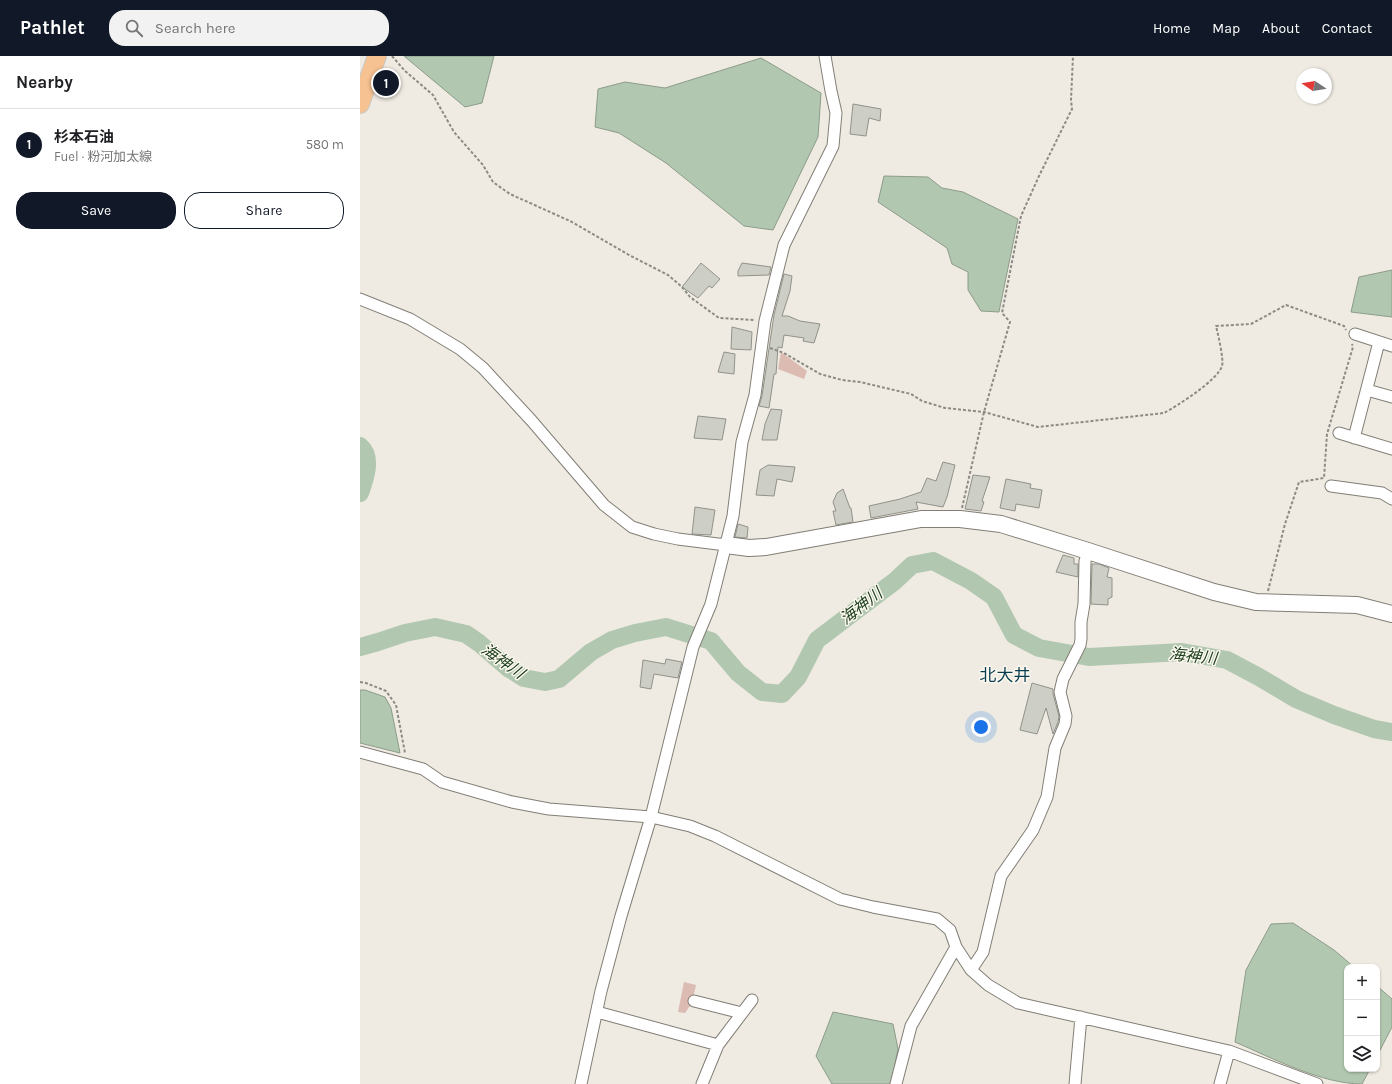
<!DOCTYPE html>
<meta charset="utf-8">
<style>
body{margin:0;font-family:Karla,"Noto Sans JP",sans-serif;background:#f2f2f2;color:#202124}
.controls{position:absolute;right:12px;bottom:12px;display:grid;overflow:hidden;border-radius:8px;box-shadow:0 1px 3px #0004}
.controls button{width:36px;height:36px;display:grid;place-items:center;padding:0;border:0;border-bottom:1px solid #e0e0e0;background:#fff;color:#202124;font:20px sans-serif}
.compass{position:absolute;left:936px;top:12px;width:36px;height:36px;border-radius:50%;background:#fff;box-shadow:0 1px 3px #0004;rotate:282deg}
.you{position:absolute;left:621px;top:671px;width:14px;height:14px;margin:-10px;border:3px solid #fff;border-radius:50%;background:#1a73e8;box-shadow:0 0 0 6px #1a73e833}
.badge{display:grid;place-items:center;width:26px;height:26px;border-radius:50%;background:#111827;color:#fff;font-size:13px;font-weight:700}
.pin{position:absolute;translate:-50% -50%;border:2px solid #fff;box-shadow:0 1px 4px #0006}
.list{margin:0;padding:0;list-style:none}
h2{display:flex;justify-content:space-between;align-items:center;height:52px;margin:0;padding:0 16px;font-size:17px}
h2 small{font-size:13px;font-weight:400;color:#757577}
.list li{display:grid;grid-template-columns:26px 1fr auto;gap:12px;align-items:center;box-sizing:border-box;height:72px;padding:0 16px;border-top:1px solid #e0e0e0}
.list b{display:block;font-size:15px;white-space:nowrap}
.list p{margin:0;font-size:13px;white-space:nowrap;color:#757577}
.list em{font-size:13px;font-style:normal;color:#757577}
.actions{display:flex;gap:8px;padding:12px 16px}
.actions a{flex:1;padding:9px 0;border:1px solid #111827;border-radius:16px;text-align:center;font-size:14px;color:#111827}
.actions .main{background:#111827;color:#fff}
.icon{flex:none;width:22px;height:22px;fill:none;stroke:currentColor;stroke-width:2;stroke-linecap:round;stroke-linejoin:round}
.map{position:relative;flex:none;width:1032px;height:1028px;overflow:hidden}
header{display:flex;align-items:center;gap:24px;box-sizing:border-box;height:56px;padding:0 20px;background:#111827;color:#fff}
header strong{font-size:19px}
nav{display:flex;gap:22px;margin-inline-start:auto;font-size:14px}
.search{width:280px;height:36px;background:#f2f2f2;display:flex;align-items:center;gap:10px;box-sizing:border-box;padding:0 14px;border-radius:16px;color:#757577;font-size:15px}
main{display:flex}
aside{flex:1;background:#fff}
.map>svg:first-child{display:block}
.green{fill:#dcbbb3}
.water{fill:#b1c7af;stroke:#8d9c8a}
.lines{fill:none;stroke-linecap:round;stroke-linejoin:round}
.river{stroke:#b1c7af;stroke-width:18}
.building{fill:#cdcfc6;stroke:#91928a}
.street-casing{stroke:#827e76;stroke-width:13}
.secondary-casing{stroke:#827e76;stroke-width:18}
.primary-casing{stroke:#c8c8c6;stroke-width:20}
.path{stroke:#8c8a84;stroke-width:2;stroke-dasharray:3 2;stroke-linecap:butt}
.street{stroke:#fff;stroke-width:11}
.secondary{stroke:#fff;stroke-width:16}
.primary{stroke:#f7c292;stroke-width:18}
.labels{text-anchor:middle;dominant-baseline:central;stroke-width:3;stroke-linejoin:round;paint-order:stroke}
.water-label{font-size:16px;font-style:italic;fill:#1e401e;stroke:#fcf8ef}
.quarter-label{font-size:17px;fill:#083d4f;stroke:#fcf8ef}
</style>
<header>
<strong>Pathlet</strong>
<div class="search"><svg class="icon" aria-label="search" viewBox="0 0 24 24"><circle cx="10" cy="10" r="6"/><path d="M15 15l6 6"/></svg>Search here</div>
<nav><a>Home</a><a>Map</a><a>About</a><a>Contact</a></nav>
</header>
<main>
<aside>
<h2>Nearby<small></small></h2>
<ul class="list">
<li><span class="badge">1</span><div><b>杉本石油</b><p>Fuel · 粉河加太線</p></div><em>580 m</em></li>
</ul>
<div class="actions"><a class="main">Save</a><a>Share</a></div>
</aside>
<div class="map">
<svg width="1032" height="1028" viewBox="0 0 1032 1028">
<rect width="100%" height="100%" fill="#efebe2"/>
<!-- green -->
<path class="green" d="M 421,296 L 447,315 L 444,323 L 418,313 Z
M 324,926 L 336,929 L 332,947 L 325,957 L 318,956 Z"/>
<!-- water -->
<path class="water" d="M 44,0 L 134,0 L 122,47 L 105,51 Z
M 401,2 L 461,37 L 458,81 L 413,174 L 384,170 L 306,107 L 259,77 L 235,71 L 238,33 L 265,26 L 305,32 Z
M 524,120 L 568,121 L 582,132 L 603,136 L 658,163 L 639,256 L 621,255 L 608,234 L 608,216 L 592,208 L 587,192 L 518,146 Z
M 1032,214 L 1032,261 L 991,256 L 999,221 Z
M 0,634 L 5,634 L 25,641 L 31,652 L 40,697 L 0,687 Z
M 933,867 L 974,894 L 994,911 L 987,911 L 987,1013 L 1010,1013 L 1002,1028 C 962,1028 912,1002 875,986 L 886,914 L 911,868 Z
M 1017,930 L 1032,943 L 1032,971 L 1017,1000 Z
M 473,956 L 533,968 L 538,993 L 531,1028 L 472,1028 L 456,1000 Z"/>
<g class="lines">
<!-- river -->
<path class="river" d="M 0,390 C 13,401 5,423 0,437
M 0,591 L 18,586 L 45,577 L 75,571 L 106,578 L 119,587 L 148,612 L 164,622 L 185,626 L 199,623 L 231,596 L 252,584 L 275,577 L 306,571 L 351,585 L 378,617 L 402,636 L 422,638 L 438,621 L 457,584 L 535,525 L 552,509 L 573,505 L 611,525 L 634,541 L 654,579 L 679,592 L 729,601 L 822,596 L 867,604 L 899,621 L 936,643 L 974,659 L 1014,673 L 1032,676"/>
</g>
<!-- building -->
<path class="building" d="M 493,48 L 521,53 L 520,65 L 509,62 L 506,80 L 490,78 Z
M 341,207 L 360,223 L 352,232 L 349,230 L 338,242 L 322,231 Z
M 382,207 L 411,211 L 409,219 L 378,220 L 378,215 Z
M 424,218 L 432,220 L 430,235 L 422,260 L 428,260 L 440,265 L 460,268 L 454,287 L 443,285 L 444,282 L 424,279 L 422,292 L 418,291 L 416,318 L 414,318 L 413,325 L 409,352 L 399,350 L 402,340 L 414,259 Z
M 372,271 L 392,276 L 391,294 L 371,293 Z
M 364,296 L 375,298 L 374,318 L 358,316 Z
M 411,353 L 422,354 L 417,384 L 402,384 L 405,368 Z
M 338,360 L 366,363 L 362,384 L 334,382 Z
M 583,406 L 595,409 L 587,441 L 583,451 L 556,446 L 558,453 L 511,462 L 509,450 L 540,443 L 561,436 L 567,422 L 576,425 Z
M 408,409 L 435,411 L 432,426 L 417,423 L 414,440 L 396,439 L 400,414 Z
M 613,419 L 630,421 L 622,445 L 624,446 L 621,455 L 605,453 Z
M 646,423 L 671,428 L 670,432 L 682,434 L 679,452 L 656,448 L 655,455 L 640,452 Z
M 483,433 L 490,452 L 491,452 L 493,466 L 476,469 L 473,455 L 476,455 L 473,446 L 477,437 Z
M 335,451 L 355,454 L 351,479 L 332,478 Z
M 378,468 L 388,471 L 387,482 L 375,481 Z
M 703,499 L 714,502 L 714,508 L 718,508 L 718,521 L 696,516 Z
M 732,508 L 739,508 L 749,512 L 747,521 L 752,522 L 752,541 L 748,543 L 748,549 L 731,548 Z
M 306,603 L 322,606 L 318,622 L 294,618 L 291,633 L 280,631 L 283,604 L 305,608 Z
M 672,627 L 693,633 L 693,638 L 699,660 L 698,666 L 693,678 L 686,652 L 677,678 L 660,674 Z"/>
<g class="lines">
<!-- street casing -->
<g class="street-casing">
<path id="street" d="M 0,243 L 50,263 L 100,293 L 123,312 L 171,364 L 244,449 L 272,471 L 294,478 L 318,483 L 366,489
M 995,278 L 1032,290
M 1007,334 L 1032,341
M 979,377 L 1032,393
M 994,382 L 1019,286
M 971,430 L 1022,437 L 1032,443
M 0,696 L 63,713 L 82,726 L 152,746 L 189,753 L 291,761 L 330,770 L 355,780 L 480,843 L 513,851 L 577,863 L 590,874 L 596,891 L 611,914 L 628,929 L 658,947 L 869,995 L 957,1028
M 611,914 L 623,896 L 641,820 L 673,774 L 687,741 L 695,692 L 705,668 L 706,660 L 700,636 L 703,623 L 720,589 L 721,583 L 721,566 L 724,548 L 725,505 L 728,495
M 334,945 L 382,957
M 237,956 L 358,989 L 342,1028
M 358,989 L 392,944
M 221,1028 L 241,935 L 261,860 L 291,761 L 333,591 L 351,548 L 373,460 L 382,386 L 395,339 L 405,265 L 424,189 L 473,90 L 476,57 L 471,35 L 465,0
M 536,1028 L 551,970 L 596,891
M 715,1028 L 721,961
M 860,1028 L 869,995"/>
</g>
<!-- secondary casing -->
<g class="secondary-casing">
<path id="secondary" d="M 366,489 L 389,492 L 406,491 L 561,463 L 600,463 L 641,468 L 728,495 L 854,536 L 896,546 L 997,549 L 1032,558"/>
</g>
<!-- primary casing -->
<g class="primary-casing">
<path id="primary" d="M 0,48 L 17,0"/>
</g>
<!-- path -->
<path class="path" d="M 32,0 L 45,15 L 73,39 L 94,76 L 123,109 L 133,126 L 150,138 L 210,165 L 269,199 L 308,219 L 322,231 L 330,241 L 359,262 L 395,264
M 410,292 L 424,297 L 460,318 L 482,324 L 500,326 L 551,338 L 562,345 L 585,352 L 624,356 L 678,371 L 804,357 C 817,350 858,324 862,310 C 864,304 858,278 856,270 L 891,268 L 926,249 L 984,270 L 986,274
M 602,452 L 624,356 L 650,266 L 642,257 L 661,160 L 679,120 L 712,53 L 711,44 L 713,0
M 908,535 L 925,468 L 939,426 L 964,422 L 967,378 L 993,291 L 992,288
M 0,626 L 6,627 L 26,635 L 36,649 L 45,697"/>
<!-- street -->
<use href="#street" class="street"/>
<!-- secondary -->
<use href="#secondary" class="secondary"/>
<!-- primary -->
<use href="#primary" class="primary"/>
</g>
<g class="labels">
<!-- water labels -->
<g class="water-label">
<text transform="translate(501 550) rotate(-38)">海神川</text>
<text transform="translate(833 600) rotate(6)">海神川</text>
<text transform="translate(143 605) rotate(35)">海神川</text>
</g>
<!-- quarter labels -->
<g class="quarter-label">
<text x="645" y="619">北大井</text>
</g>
</g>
</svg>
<div class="controls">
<button>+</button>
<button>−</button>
<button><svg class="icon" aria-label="layers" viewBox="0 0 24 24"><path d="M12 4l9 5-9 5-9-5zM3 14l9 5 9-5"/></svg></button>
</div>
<svg class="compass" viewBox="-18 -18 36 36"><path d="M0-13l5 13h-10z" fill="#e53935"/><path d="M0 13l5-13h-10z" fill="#757577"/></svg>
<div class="you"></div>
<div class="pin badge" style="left:26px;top:27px">1</div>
</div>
</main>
